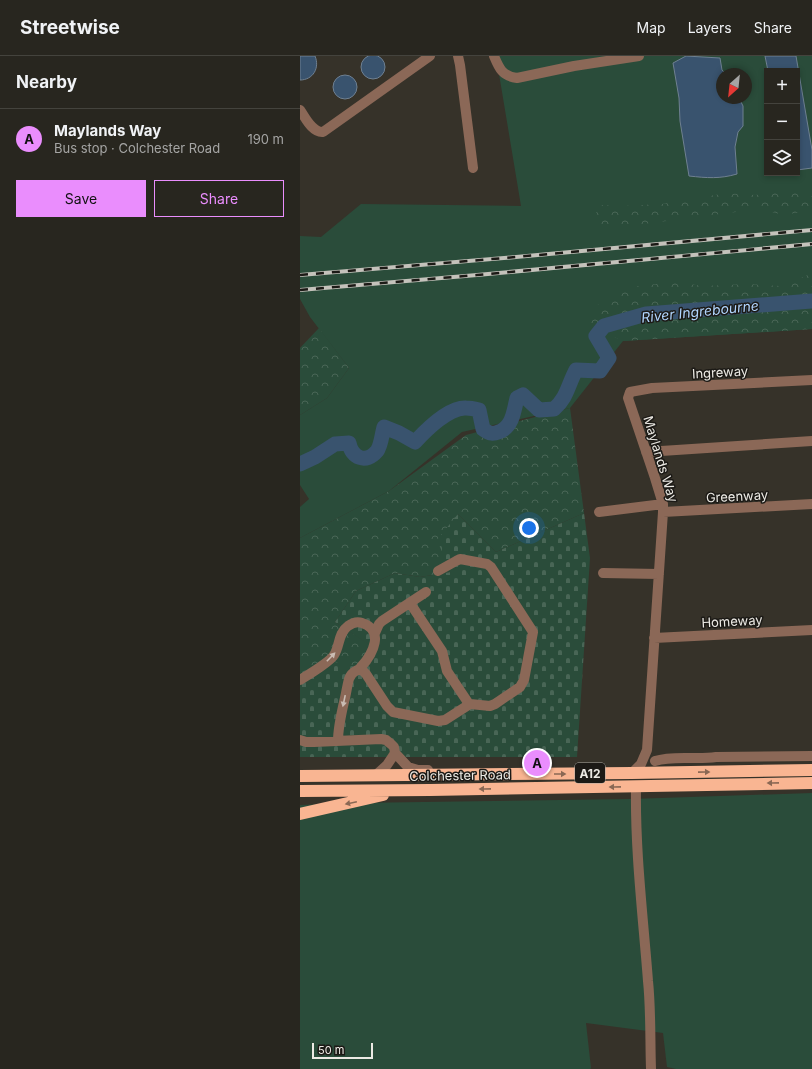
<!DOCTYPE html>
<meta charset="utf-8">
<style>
body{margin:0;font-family:Inter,sans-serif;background:#34322c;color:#f1f3f6}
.controls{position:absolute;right:12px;top:12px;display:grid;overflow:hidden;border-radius:0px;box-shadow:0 2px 6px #0003}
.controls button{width:36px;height:36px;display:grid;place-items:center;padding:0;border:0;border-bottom:1px solid #44433d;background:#28261f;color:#f1f3f6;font:20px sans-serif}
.compass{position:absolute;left:416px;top:12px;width:36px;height:36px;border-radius:50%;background:#28261f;box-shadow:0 2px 6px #0003;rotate:207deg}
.scale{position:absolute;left:12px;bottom:10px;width:61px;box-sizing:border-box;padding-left:4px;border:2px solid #eceae4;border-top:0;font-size:11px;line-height:14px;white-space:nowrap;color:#eceae4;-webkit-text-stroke:3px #1c1a16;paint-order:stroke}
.you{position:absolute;left:229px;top:472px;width:14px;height:14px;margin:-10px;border:3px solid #fff;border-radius:50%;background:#1a73e8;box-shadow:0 0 0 6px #1a73e833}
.badge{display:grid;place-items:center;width:26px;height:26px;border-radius:50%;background:#ea8dfd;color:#111;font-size:13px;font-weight:700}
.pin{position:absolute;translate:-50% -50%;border:2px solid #fff;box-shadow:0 1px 4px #0006}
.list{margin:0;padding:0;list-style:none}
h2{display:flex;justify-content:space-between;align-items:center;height:52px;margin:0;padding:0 16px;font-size:17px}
h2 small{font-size:13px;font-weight:400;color:#a5a5a4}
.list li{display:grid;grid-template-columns:26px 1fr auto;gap:12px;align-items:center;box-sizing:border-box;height:60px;padding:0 16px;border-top:1px solid #44433d}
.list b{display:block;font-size:15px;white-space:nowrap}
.list p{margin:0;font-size:13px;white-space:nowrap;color:#a5a5a4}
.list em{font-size:13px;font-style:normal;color:#a5a5a4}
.actions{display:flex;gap:8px;padding:12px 16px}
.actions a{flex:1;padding:9px 0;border:1px solid #ea8dfd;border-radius:0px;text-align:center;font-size:14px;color:#ea8dfd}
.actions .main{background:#ea8dfd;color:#111}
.icon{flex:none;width:22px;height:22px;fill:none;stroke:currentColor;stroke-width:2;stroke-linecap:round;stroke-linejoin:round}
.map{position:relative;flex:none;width:512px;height:1013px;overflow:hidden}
header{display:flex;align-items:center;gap:24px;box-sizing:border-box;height:56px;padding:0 20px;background:#28261f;border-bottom:1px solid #44433d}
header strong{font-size:19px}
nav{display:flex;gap:22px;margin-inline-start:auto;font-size:14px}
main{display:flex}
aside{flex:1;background:#28261f}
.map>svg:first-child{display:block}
.grass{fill:#2a4c3a;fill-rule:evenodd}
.forest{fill:url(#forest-crowns)}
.cemetery{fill:url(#cemetery-stones)}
.water{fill:#39536e;stroke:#6f8091}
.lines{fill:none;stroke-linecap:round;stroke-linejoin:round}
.river{stroke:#39536e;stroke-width:15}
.minor{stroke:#8b6857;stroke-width:10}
.highway{stroke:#f9b592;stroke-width:12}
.rail-casing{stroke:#c4c2bb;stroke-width:4}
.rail{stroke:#1c1a16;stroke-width:2.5;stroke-dasharray:8;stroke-linecap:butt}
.oneway{fill:#cabcb3}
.oneway2{fill:#8a6854}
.labels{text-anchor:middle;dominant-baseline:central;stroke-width:3;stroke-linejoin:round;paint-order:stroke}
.shield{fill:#1c1a16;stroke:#aeaca6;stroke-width:1}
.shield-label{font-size:12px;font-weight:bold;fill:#eceae4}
.street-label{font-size:13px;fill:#eceae4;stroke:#1c1a16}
.water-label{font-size:14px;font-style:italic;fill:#b1d5fe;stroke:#1c1a16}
</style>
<header>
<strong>Streetwise</strong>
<nav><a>Map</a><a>Layers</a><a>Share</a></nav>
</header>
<main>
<aside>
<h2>Nearby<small></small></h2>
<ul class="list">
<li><span class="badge">A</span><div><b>Maylands Way</b><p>Bus stop · Colchester Road</p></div><em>190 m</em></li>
</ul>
<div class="actions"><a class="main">Save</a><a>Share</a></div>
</aside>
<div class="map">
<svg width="512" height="1013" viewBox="0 0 512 1013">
<defs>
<pattern id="forest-crowns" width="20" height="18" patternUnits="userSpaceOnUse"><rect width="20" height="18" fill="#2a4c3a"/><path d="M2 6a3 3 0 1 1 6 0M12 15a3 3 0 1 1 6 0" fill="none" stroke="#496656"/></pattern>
<pattern id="cemetery-stones" width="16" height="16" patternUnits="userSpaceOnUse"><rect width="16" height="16" fill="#2a4c3a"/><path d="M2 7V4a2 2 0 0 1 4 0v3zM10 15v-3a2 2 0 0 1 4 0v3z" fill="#496656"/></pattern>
</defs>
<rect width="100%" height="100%" fill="#363229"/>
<!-- grass -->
<path class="grass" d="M 196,0 L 512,0 L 512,273 L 323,285 L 270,352 L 162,376 L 89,435 L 0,482 L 0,451 L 9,443 L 0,429 L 0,359 L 27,342 L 49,312 L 10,261 L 0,243 L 0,180 L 21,181 L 61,148 L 221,150 ZM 467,15 L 497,15 L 497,117 L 467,117 ZM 422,18 L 446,18 L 446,42 L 422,42 Z
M 512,737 L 512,1013 L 376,1013 L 367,1011 L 363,977 L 286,967 L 291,1012 L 290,1013 L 0,1013 L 0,749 L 54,747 L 331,743 Z"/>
<!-- forest -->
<path class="forest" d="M 506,134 L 512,134 L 512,154 L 484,159 L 459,153 L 336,169 L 300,168 L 293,161 L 302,149 L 322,150 L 362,148 L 427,137 L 455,139 Z
M 512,215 L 512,273 L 323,285 L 291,270 L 289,254 L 313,240 L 338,230 L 376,226 L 403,230 L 448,228 L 480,230 L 506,220 Z
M 19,272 L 49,312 L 27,342 L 0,359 L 0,292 Z
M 270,352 L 284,457 L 196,496 L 158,458 L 151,516 L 120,521 L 95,517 L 56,535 L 35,566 L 72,590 L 63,612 L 0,627 L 0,482 L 89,435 L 166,379 Z"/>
<!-- cemetery -->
<path class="cemetery" d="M 284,457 L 290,502 L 277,701 L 0,701 L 0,627 L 30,605 L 63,612 L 71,590 L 35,566 L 56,535 L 95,517 L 120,521 L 151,516 L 137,484 L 158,458 L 196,496 Z"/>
<!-- water -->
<path class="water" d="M61 11a12 12 0 1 1 24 0a12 12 0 1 1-24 0Z
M 0,0 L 15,0 C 20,12 13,24 0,24 Z
M 386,0 L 420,2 L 422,14 L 426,18 L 422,18 L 422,42 L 439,42 L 443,50 L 443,70 L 438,76 L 435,91 L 437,118 C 420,123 407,122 389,120 L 380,65 L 379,42 L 373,7 Z
M 465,0 L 496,0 L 512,94 L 512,112 L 497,114 L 497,15 L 468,15 Z
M33 31a12 12 0 1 1 24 0a12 12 0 1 1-24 0Z"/>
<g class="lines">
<!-- river -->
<path class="river" d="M 0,408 L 15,401 L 35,388 L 49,387 C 52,402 66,408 77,395 C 81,390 82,378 84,371 L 99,377 L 115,386 C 126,374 149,351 166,352 C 170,352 175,353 179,354 L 183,373 C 185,374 188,377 191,377 C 194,378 198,376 201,375 C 213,369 214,354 217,342 L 223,339 L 239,354 L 254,353 C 267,342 268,329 276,314 L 300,315 L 309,302 L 296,280 L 304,270 L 346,258 L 512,245"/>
<!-- minor -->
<path class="minor" d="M 158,0 L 160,9 L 173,112
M 194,0 C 199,12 202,20 217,22 L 274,10 L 339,0
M 0,54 C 5,61 12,77 23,76 L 130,0
M 346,396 L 512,385
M 299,456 L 363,448
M 363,456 L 512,448
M 303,517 L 359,518
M 110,547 L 142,595 L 147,615 L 169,648
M 75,577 L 79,568 L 82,565 L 126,536
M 354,582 L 512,574
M 60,612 L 66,618 L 87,650 L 93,656 L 138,665 L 145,664 L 170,648 L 190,650 L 195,648 L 220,631 L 224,624 L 233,576 L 191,511 L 187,508 L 160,503 L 156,505 L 138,515
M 0,624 C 8,619 30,606 34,599 C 40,590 38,577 48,570 C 52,567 57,565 62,567 C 85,574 73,598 61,611 C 57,616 52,614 49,623 C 47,630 46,639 44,646 C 41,659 38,672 38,685
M 0,684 L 6,686 L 14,686 L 81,683 L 86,684 L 91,688 L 94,691 L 95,697 L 108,711 L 118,714 L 128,714
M 355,705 C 373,699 396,704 416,701 L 512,700
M 332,717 L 341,708 L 347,694 L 363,456 L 363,448 L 355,422 L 328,342 L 330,336 L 352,332 L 512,324
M 75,720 L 87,709 L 95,697
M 336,731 C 335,795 343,860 348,925 C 351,954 350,984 351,1013"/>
<!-- highway -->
<path class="highway" d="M 0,720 L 332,717 L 512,714
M 0,735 L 130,734 L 512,727
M 0,758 L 83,739"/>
<!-- rail casing -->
<g class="rail-casing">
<path id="rail" d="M 0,219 L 216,201 L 512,174
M 0,234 L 177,219 L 512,188"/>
</g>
<!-- rail -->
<use href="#rail" class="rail"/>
</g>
<!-- one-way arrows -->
<defs><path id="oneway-solid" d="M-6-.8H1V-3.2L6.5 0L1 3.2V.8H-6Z"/></defs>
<g class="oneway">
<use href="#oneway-solid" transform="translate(31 601) rotate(-46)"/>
<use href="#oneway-solid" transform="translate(44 645) rotate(102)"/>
</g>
<g class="oneway2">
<use href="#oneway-solid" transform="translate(404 716) rotate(-1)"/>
<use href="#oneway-solid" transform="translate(260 718)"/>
<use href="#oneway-solid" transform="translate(473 727) rotate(179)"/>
<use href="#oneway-solid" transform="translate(315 731) rotate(179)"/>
<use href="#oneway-solid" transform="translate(185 733) rotate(179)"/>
<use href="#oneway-solid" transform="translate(51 747) rotate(168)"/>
</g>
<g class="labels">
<!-- shield labels -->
<rect class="shield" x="275" y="707" width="30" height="20" rx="3"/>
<g class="shield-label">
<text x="290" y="717">A12</text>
</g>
<!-- street labels -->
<g class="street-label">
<text transform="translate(420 316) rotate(-3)">Ingreway</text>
<text transform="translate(361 403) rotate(73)">Maylands Way</text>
<text transform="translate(437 440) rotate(-3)">Greenway</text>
<text transform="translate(432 565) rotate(-3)">Homeway</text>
<text transform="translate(160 719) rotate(-1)">Colchester Road</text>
</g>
<!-- water labels -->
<g class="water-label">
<text transform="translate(400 255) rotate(-6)">River Ingrebourne</text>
</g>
</g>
</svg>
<div class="controls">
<button>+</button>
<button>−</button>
<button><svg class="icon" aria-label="layers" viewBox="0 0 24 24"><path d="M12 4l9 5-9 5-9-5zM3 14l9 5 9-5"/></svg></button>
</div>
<svg class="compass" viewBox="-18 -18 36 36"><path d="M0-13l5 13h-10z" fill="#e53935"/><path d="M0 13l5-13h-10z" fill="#a5a5a4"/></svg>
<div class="scale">50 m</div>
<div class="you"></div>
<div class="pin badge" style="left:237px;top:707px">A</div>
</div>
</main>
